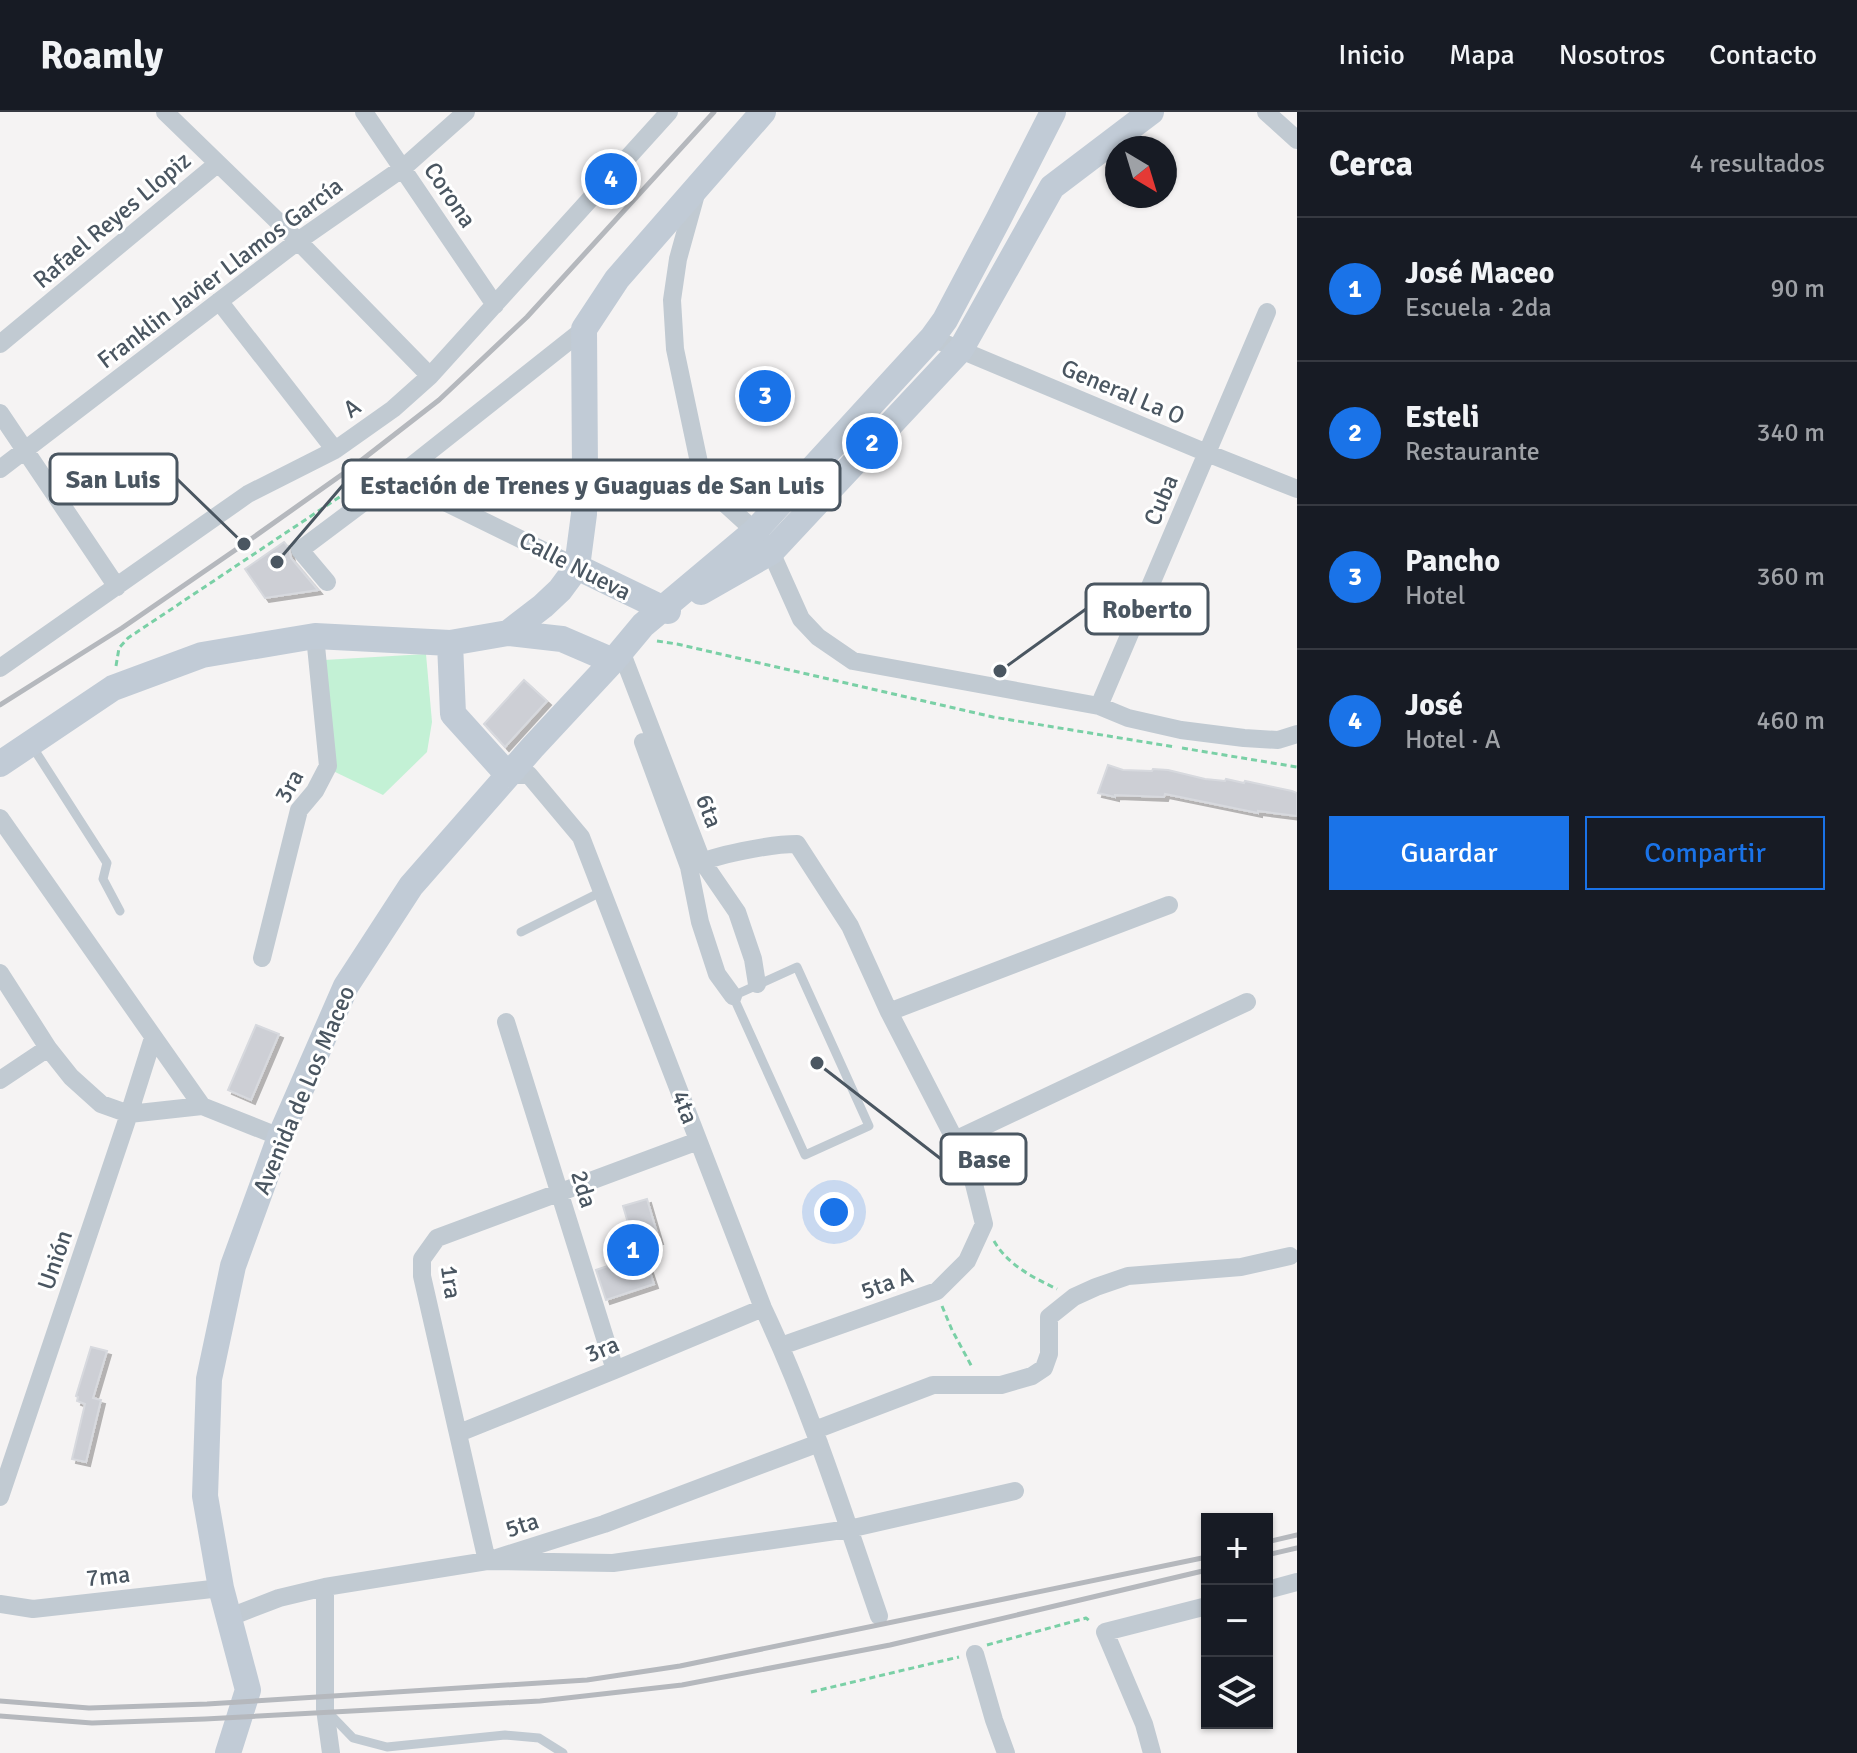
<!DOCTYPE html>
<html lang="es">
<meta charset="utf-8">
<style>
body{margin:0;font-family:Signika,sans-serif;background:#20242c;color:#f1f3f6}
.controls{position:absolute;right:24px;bottom:24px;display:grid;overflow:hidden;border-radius:0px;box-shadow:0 2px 6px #0004}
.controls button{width:72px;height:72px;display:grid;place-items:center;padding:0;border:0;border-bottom:2px solid #363941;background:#171b24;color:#f1f3f6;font:40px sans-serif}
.compass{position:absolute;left:1105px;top:24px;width:72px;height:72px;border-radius:50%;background:#171b24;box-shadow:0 2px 6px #0004;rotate:142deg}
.you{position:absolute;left:834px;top:1100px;width:28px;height:28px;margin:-20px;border:6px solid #fff;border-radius:50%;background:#1a73e8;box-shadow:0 0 0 12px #1a73e833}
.badge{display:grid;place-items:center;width:52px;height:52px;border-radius:50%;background:#1a73e8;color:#fff;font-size:26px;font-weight:700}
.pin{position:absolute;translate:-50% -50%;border:4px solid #fff;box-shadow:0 2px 8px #0006}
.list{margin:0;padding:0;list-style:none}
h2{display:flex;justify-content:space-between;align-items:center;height:104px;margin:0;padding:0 32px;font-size:34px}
h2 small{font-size:26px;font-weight:400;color:#9ea1a6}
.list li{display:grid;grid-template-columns:52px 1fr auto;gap:24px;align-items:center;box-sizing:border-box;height:144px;padding:0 32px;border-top:2px solid #363941}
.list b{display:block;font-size:30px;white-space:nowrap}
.list p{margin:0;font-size:26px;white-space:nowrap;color:#9ea1a6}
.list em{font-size:26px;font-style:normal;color:#9ea1a6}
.actions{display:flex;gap:16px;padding:24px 32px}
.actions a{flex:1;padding:18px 0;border:2px solid #1a73e8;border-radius:0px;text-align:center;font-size:28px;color:#1a73e8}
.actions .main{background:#1a73e8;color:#fff}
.icon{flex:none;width:44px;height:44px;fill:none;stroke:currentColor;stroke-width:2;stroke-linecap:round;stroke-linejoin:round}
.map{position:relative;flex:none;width:1297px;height:1641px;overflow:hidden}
header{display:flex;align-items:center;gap:48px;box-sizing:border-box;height:112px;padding:0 40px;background:#171b24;border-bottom:2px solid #363941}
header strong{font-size:38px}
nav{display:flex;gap:44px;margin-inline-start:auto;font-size:28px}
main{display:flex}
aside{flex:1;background:#171b24}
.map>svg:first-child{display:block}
.green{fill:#c3f1d5}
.building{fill:#cdcfd5;stroke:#d7d9de;stroke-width:2;filter:url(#shadow)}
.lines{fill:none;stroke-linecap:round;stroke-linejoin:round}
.path{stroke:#7ad0a6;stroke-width:3;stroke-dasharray:6 4;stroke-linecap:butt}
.lane{stroke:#c1cad2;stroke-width:9}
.street{stroke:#c1cad2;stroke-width:18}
.secondary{stroke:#c1cbd6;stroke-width:26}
.rail{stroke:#b5b8bd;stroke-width:5}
.labels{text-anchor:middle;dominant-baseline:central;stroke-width:6;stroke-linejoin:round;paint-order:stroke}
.street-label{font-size:24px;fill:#4a5661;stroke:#fff}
.leader{fill:none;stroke:#4a5661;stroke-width:3}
.callout-dot{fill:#4a5661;stroke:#fff;stroke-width:3}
.callout{fill:#fff;stroke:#4a5661;stroke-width:3}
.callout-label{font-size:26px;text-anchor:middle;font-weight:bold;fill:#4a5661}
</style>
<header>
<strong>Roamly</strong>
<nav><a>Inicio</a><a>Mapa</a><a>Nosotros</a><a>Contacto</a></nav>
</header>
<main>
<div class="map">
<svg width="1297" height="1641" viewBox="0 0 1297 1641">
<defs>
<filter id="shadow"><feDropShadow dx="4" dy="4" stdDeviation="0" flood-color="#0004"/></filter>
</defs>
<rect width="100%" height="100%" fill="#f5f3f3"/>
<!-- green -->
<path class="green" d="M 426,542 L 432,610 L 427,640 L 383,683 L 333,659 L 324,548 Z"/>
<!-- building -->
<path class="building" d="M 284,430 L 289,436 L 291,446 L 318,478 L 265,486 L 245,457 Z
M 524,568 L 547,589 L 505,635 L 484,612 Z
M 1108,653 L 1123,658 L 1152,659 L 1153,657 L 1168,658 L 1205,667 L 1225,669 L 1226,667 L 1244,671 L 1245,669 L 1292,679 L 1297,681 L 1297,704 L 1258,699 L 1258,701 L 1165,682 L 1164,685 L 1115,683 L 1115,685 L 1098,681 Z
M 256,913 L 279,922 L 251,988 L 228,978 Z
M 647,1087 L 659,1128 L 635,1135 L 623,1094 Z
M 644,1142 L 654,1172 L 606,1188 L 596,1158 Z
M 91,1235 L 107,1239 L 93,1286 L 101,1288 L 86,1350 L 72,1347 L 85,1292 L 77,1289 L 78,1285 L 76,1284 Z"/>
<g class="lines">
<!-- path -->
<path class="path" d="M 657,529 L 677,532 L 993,605 L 1175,635
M 116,554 L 119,536 L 128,526 L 341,384
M 1182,636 L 1297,655
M 994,1129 C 1008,1153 1032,1165 1057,1177
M 942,1194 L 952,1218 L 972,1255
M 987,1533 L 1086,1506 L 1091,1510
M 811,1580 L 959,1545"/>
<!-- lane -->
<path class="lane" d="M 32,634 L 107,751 L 103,767 L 120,799
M 521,820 L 603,779
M 797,855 L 869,1014 L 805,1043 L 733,884 Z
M 327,1599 L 353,1626 L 387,1635 L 505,1623 L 539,1626 L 563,1641"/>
<!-- street -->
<path class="street" d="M 165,0 L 298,129 L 430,264
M 364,0 L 495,193
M 1266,0 L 1297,28
M 696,82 L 678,147 L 672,188 L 675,237 L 701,360 L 711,379 L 755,419 L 771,440 L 801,507 L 818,525 L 853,549 L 1099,594 L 1128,606 L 1181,618 L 1244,626 L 1278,628 L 1297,622
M 219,189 L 335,338
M 932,226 L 1207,341 L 1297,377
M 0,232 L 217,52
M 0,301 L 117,475
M 0,357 L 298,129 L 403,56 L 466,0
M 396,366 L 577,455
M 327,470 L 300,438 L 396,366 L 584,217
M 621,539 L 702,749 L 737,800 L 753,847 L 757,872
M 0,556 L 248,382 L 335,338 L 393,297 L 430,264 L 669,0
M 1099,594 L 1267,200
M 643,630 L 689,755 L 700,810 L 717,862 L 733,884
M 508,663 L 529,663 L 581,725 L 763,1196 C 810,1295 843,1400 879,1504
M 0,706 L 202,994
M 689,755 C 714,743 770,732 797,732 L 850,814 L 889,900 L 955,1028 L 974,1072 L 984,1112 L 967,1149 L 937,1179 L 781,1234
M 262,846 L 299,698 L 315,679 L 328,654 L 315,524
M 0,861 L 48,936 L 71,965 L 101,992 L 129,1002 L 202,994 L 280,1025
M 889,900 L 1169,793
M 506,910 L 615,1258
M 0,968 L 48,936
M 955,1028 L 1247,890
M 698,1029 L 437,1126 L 422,1147 L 422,1164 L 487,1449 L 613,1451 L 849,1417 L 1015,1379
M 815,1318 L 933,1273 L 1001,1273 L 1032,1264 L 1044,1256 L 1049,1242 L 1049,1205 L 1074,1185 L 1096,1175 L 1128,1164 L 1241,1155 L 1290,1144
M 459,1321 L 615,1258 L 763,1196
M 0,1385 L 129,1002 L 153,926
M 325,1475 L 325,1597 L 331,1641
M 1267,1478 L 1297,1470
M 0,1492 L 33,1497 L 221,1476
M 230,1505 L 279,1486 L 325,1475 L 487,1449 L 604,1412 L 819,1331
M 975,1542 L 994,1608 L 1006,1641
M 1152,1641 L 1144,1612 L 1105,1520 L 1207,1494"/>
<!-- secondary -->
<path class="secondary" d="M 577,455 L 668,499
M 701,480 L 771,440 L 961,237 L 1052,75 L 1151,0
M 508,521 L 562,527 L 613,549
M 450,531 L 453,602 L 508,663
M 0,652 L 113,576 L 202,543 L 315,524 L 450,531 L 508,521 L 543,494 L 560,478 L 577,455 L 584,402 L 585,359 L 584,217 L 617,167 L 763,0
M 228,1641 L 248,1578 L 221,1476 L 205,1384 L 209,1267 L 233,1154 L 280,1025 L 346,874 L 411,774 L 532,636 L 613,549 L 643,513 L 755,419 L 932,226 L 945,208 L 998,108 L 1053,0"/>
<!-- rail -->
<path class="rail" d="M 0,593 L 122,516 L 244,432 L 354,354 L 439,288 L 527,205 L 714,0
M 1267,1430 L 1297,1423
M 1267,1443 L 1297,1436
M 0,1589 L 89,1596 L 207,1592 L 587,1568 L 680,1554 L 1207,1445
M 0,1604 L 92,1611 L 205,1607 L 540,1589 L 682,1573 L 890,1533 L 1207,1458"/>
</g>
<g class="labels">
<!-- street labels -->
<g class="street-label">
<text transform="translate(450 83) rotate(56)">Corona</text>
<text transform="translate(112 108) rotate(-40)">Rafael Reyes Llopiz</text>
<text transform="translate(220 161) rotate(-37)">Franklin Javier Llamos García</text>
<text transform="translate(1123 280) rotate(23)">General La O</text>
<text transform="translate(352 296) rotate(-35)">A</text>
<text transform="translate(1161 388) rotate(-67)">Cuba</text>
<text transform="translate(575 454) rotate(27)">Calle Nueva</text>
<text transform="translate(289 674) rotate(-60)">3ra</text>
<text transform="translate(709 699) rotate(69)">6ta</text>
<text transform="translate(304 978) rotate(-67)">Avenida de Los Maceo</text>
<text transform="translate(685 995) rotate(69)">4ta</text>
<text transform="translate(584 1077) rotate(73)">2da</text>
<text transform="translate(55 1148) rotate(-71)">Unión</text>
<text transform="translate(451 1170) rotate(82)">1ra</text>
<text transform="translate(887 1171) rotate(-20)">5ta A</text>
<text transform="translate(602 1237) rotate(-22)">3ra</text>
<text transform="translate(522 1413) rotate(-18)">5ta</text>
<text transform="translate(108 1464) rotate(-6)">7ma</text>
</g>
</g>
<!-- callouts -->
<path class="leader" d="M244 432L177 367M277 450L343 373M1000 559L1086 497M817 951L941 1047"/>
<g class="callout-dot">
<circle cx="244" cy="432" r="8"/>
<circle cx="277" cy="450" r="8"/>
<circle cx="1000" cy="559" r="8"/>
<circle cx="817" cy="951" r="8"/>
</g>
<g class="callout">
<rect x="50" y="342" width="127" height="50" rx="8"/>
<rect x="343" y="348" width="497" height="50" rx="8"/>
<rect x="1086" y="472" width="122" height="50" rx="8"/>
<rect x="941" y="1022" width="85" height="50" rx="8"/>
</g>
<g class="callout-label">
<text x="113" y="376">San Luis</text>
<text x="592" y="382">Estación de Trenes y Guaguas de San Luis</text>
<text x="1147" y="506">Roberto</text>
<text x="984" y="1056">Base</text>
</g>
</svg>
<div class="controls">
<button>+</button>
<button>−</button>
<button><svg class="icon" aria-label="layers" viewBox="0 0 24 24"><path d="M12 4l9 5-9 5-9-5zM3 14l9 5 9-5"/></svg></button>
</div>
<svg class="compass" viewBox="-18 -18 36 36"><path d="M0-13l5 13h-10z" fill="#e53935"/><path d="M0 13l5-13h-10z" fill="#9ea1a6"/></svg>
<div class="you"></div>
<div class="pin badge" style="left:633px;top:1138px">1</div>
<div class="pin badge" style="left:872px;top:331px">2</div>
<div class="pin badge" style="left:765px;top:284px">3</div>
<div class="pin badge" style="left:611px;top:67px">4</div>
</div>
<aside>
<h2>Cerca<small>4 resultados</small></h2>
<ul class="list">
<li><span class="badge">1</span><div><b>José Maceo</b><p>Escuela · 2da</p></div><em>90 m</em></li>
<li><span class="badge">2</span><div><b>Esteli</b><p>Restaurante</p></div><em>340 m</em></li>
<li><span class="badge">3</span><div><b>Pancho</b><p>Hotel</p></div><em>360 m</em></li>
<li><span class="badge">4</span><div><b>José</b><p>Hotel · A</p></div><em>460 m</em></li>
</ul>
<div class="actions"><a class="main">Guardar</a><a>Compartir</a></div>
</aside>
</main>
